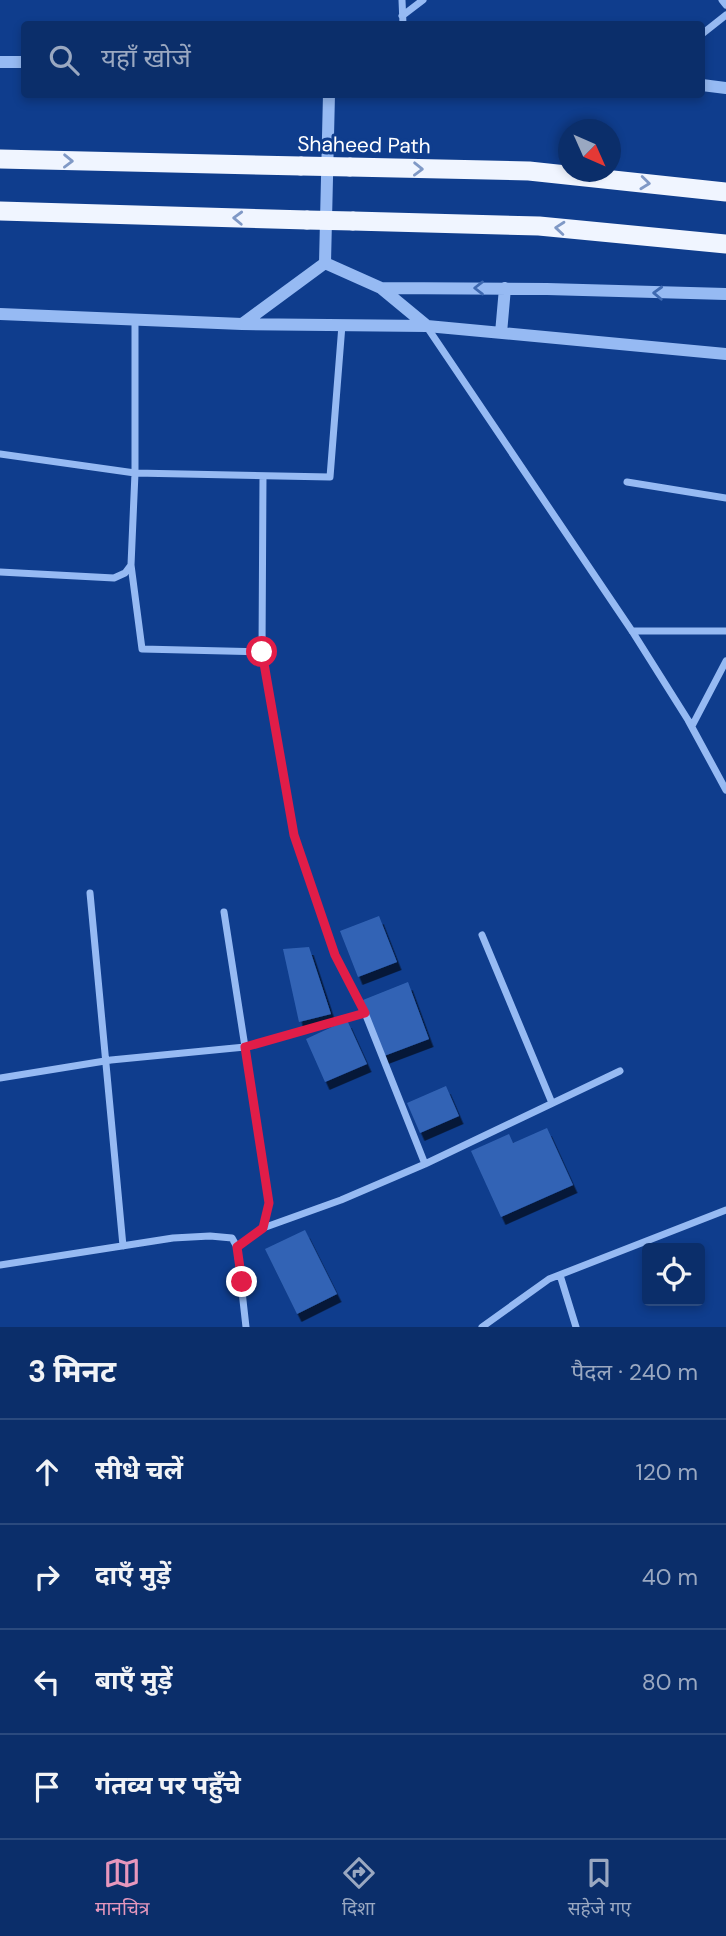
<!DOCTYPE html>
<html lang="hi">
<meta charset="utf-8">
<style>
body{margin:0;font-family:"DM Sans","Noto Sans Devanagari",sans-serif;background:#193a72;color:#f1f3f6}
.controls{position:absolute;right:21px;bottom:21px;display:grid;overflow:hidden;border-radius:7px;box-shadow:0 4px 10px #0003}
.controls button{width:63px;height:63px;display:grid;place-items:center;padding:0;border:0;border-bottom:2px solid #2b4a7e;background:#0b2e6a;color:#f1f3f6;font:35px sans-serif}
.compass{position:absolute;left:558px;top:119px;width:63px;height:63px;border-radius:50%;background:#0b2e6a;box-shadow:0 4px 10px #0003;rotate:135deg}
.stop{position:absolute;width:21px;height:21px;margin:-16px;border:5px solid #e11d48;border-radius:50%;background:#fff}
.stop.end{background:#e11d48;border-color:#fff;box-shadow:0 2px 7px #0008}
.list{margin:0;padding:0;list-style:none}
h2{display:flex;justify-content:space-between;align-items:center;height:91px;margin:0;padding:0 28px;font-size:30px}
h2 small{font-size:23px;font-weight:400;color:#9aa8c1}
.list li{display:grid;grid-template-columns:46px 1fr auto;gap:21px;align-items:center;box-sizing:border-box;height:105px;padding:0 28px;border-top:2px solid #2b4a7e}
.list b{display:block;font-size:26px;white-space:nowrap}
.list em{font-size:23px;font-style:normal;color:#9aa8c1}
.icon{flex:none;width:38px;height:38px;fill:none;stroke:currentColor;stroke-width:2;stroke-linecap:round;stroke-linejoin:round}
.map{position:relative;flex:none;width:726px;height:1327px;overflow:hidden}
.search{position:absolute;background:#0b2e6a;box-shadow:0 4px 10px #0003;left:21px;right:21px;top:21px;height:77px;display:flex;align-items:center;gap:18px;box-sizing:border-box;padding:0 24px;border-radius:7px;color:#9aa8c1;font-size:26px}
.sheet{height:511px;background:#0b2e6a}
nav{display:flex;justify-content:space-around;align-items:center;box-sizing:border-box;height:98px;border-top:2px solid #2b4a7e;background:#0b2e6a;font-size:19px;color:#9aa8c1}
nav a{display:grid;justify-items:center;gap:4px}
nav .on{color:#e797bd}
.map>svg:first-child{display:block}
.building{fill:#3364b5;filter:url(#shadow)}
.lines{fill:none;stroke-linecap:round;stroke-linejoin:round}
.minor{stroke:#96baf3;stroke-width:7}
.tertiary{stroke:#96baf3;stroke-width:12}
.trunk{stroke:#f0f5ff;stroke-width:19}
.trunk-bridge{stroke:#f0f5ff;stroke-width:19}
.oneway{stroke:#8099c6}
.oneway2{stroke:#3e69b1}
.route{stroke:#e11d48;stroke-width:9}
.labels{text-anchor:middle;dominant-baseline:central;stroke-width:6;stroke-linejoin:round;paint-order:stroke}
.street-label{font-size:21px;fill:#fff;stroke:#0f3d8d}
</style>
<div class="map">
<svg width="726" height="1327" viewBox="0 0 726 1327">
<defs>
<filter id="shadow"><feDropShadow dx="4.5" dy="8" stdDeviation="0" flood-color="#0009"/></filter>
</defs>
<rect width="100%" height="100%" fill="#0f3d8d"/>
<!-- building -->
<path class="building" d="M 379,916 L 397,962 L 358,977 L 340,931 Z
M 309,947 L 331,1014 L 299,1022 L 283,949 Z
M 408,982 L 429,1039 L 384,1056 L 363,1000 Z
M 347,1020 L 367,1064 L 325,1082 L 306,1039 Z
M 446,1086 L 459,1116 L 420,1133 L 407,1103 Z
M 547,1128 L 573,1185 L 501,1217 L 471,1151 L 509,1134 L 513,1143 Z
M 305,1230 L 337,1294 L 297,1314 L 265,1249 Z"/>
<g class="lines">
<!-- minor -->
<path class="minor" d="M 402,0 L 403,24
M 722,0 L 726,5
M 402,16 L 423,0
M 702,34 L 726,15
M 427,327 L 632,631 L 688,720 L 726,790
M 0,454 L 135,473 L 330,477 L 342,325
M 627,482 L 726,498
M 131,565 L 142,649 L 262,652 L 294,835 L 335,955 L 365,1013 L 425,1164 L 341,1200 L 263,1228
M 0,572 L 114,578 L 125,573 L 131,565 L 135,473 L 135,320
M 632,631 L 726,631
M 262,652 L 263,476
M 692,726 L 726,661
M 90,893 L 123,1246
M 224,912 L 245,1047 L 365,1013
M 482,935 L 552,1103
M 0,1078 L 111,1060 L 245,1047 L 269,1203 L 263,1228 L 237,1247
M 425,1164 L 620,1071
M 0,1265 L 173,1238 L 210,1236 L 232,1238 L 237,1247 L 246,1327
M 560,1275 L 576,1327
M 482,1327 L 549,1279 L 726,1210"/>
<!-- tertiary -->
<path class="tertiary" d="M 0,62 L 24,62
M 702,85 L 726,88
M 325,263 L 329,94
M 325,263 L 381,288 L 427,326
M 381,288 L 547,289 L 726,294
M 0,314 L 242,324 L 325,263
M 242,324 L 427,326 L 726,354
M 501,333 L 505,288"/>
<!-- trunk -->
<path class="trunk" d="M 0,159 L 301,166
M 350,167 L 529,171 L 726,192
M 0,211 L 307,220
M 353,221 L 539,226 L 726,244"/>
<!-- trunk-bridge -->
<path class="trunk-bridge" d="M 301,166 L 350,167
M 307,220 L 353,221"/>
</g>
<!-- one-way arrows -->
<defs><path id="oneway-chevron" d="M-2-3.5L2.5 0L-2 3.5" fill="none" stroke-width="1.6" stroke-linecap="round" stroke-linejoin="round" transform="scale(1.75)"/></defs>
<g class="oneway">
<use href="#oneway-chevron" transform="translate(68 161) rotate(1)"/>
<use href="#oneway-chevron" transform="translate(418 169) rotate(1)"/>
<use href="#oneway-chevron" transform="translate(645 183) rotate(6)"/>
<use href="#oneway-chevron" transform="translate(238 218) rotate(-178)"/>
<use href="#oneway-chevron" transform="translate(560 228) rotate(-175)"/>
</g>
<g class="oneway2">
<use href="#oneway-chevron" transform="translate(479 288) rotate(-180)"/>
<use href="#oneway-chevron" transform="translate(658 293) rotate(-178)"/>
</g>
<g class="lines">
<!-- route -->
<path class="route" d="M 242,1282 L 237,1247 L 263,1228 L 269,1203 L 245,1047 L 365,1013 L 335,955 L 294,835 L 262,652"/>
</g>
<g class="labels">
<!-- street labels -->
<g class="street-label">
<text transform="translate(364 145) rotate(1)">Shaheed Path</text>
</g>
</g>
</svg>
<div class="controls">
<button><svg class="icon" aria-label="locate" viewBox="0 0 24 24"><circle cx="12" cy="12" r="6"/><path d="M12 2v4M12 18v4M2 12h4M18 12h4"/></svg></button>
</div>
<svg class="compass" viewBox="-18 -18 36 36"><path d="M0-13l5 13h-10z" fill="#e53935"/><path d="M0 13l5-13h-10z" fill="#9aa8c1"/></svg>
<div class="stop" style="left:262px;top:652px"></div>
<div class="stop end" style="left:242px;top:1282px"></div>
<div class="search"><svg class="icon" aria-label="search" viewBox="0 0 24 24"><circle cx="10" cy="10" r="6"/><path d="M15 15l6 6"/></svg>यहाँ खोजें</div>
</div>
<section class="sheet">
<h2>3 मिनट<small>पैदल · 240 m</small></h2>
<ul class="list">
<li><svg class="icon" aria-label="ahead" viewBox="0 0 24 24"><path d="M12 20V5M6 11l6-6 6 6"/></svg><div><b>सीधे चलें</b></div><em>120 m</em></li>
<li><svg class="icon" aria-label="right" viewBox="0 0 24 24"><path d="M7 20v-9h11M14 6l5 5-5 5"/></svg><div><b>दाएँ मुड़ें</b></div><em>40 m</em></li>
<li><svg class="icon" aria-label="left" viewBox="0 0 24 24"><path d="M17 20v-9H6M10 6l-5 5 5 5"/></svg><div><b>बाएँ मुड़ें</b></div><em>80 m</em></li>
<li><svg class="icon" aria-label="arrive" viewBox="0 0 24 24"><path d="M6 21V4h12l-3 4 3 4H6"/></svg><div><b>गंतव्य पर पहुँचे</b></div></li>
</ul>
</section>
<nav>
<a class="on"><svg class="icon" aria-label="map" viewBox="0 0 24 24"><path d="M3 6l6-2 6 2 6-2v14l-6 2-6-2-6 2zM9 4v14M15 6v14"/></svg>मानचित्र</a>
<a><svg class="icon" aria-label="directions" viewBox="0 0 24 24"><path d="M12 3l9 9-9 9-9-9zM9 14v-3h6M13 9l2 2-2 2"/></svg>दिशा</a>
<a><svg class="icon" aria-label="saved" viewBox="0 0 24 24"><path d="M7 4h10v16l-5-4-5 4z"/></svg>सहेजे गए</a>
</nav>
